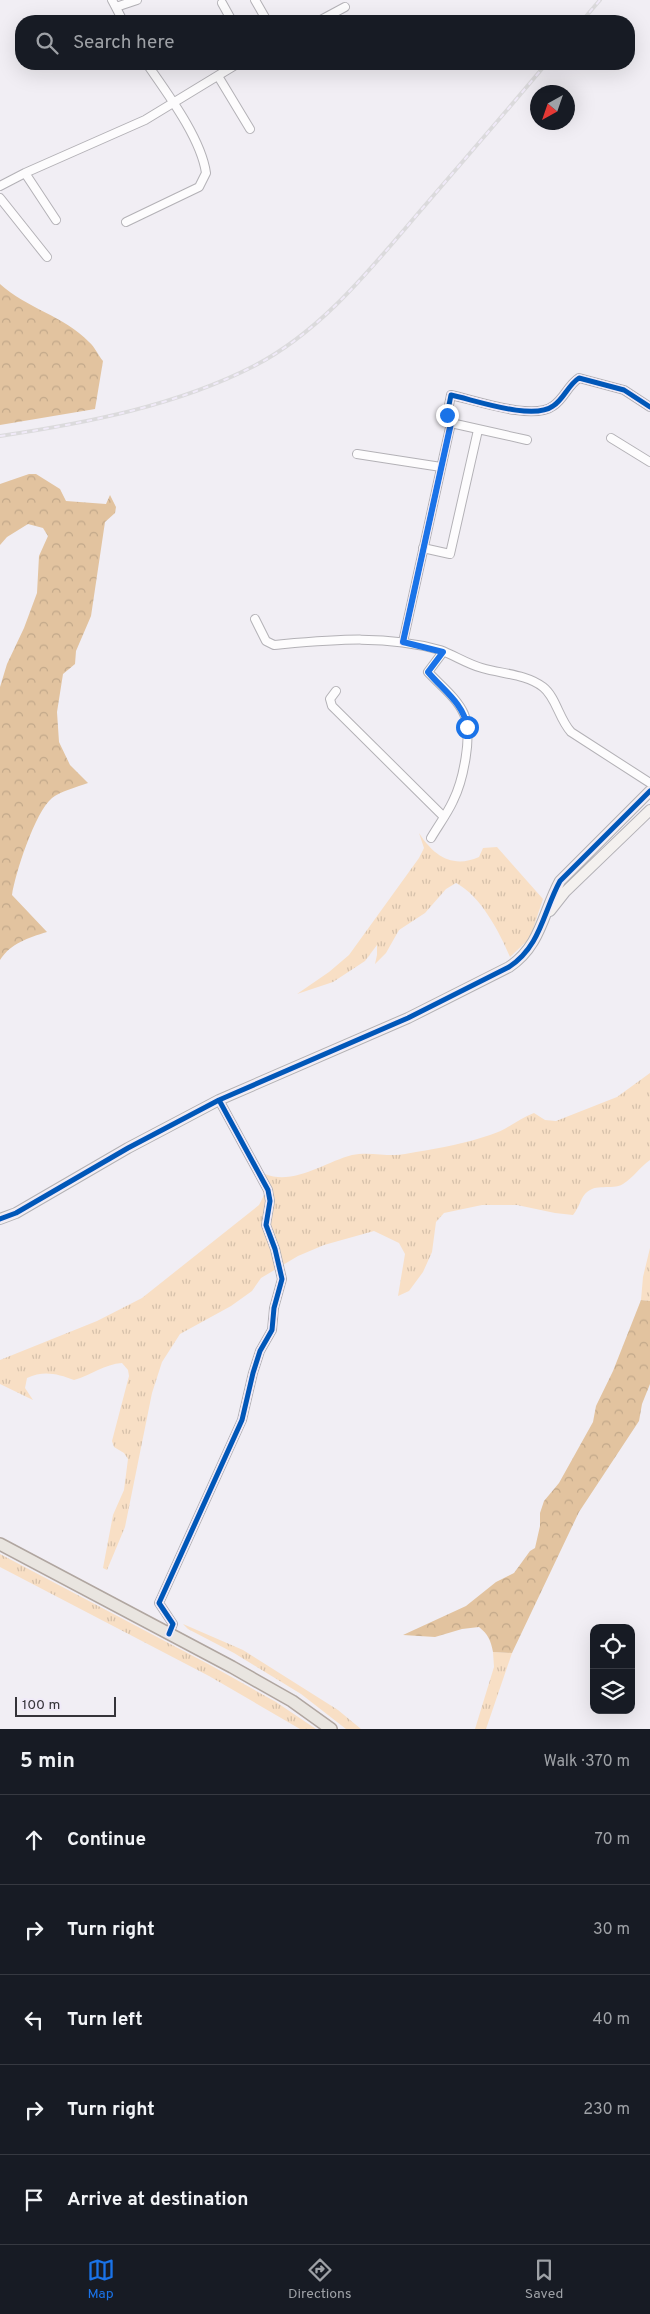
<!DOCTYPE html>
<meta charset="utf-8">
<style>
body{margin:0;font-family:Overpass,sans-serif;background:#242831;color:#f1f3f6}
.controls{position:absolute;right:15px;bottom:15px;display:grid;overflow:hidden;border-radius:10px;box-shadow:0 5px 20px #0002}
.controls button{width:45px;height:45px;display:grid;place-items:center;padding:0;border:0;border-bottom:1px solid #363941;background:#171b24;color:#f1f3f6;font:25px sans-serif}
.compass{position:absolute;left:530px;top:85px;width:45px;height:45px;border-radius:50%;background:#171b24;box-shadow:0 5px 20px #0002;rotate:220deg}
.scale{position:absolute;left:15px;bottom:12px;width:101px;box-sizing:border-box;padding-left:5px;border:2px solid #353339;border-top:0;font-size:14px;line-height:18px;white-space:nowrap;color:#353339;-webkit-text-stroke:4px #f0eaf8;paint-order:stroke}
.stop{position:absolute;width:15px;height:15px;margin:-11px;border:4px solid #1a73e8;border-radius:50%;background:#fff}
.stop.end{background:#1a73e8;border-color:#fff;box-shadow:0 1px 5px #0008}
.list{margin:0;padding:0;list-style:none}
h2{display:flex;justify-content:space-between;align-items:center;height:65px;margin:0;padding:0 20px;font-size:21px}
h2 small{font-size:16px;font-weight:400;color:#9ea1a6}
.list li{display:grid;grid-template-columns:32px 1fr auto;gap:15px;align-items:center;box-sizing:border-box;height:90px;padding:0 20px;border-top:1px solid #363941}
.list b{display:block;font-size:19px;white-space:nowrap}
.list em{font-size:16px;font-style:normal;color:#9ea1a6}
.icon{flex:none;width:28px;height:28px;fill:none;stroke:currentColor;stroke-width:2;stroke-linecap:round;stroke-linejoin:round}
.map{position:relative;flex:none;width:650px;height:1729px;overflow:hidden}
.search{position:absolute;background:#171b24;box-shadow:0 5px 20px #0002;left:15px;right:15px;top:15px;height:55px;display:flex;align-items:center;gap:12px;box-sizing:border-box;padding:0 18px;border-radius:20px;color:#9ea1a6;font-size:19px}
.sheet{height:515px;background:#171b24}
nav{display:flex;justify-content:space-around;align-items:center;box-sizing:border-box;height:70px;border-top:1px solid #363941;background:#171b24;font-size:14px;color:#9ea1a6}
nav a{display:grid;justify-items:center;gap:2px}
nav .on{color:#1a73e8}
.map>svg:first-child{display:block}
.grass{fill:url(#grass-tufts)}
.forest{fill:url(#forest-crowns)}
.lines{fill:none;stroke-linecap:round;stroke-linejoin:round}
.street-casing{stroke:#b3b1b6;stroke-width:10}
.secondary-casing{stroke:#b3b1b6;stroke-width:12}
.primary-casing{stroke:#b0a6a0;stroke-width:14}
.street{stroke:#fdfcfd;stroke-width:8}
.secondary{stroke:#f4f1ef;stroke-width:10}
.primary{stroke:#e9e5e0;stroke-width:11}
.rail-casing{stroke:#dbdadc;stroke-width:4}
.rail{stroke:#f0eaf8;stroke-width:2;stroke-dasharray:5.5;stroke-linecap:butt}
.cycleway-casing{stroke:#f0eaf8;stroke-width:8}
.cycleway{stroke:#0057b8;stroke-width:5}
.route{stroke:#1a73e8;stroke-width:6}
</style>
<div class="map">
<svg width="650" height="1729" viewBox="0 0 650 1729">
<defs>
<pattern id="grass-tufts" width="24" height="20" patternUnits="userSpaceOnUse" patternTransform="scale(1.25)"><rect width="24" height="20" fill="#f8dfc5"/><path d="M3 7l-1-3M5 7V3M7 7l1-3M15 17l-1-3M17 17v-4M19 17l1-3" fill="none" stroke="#d5c0aa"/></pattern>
<pattern id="forest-crowns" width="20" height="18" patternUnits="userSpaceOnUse" patternTransform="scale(1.25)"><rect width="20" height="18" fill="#e2c39f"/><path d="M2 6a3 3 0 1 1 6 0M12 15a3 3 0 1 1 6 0" fill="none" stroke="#c2a88a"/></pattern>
</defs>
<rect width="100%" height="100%" fill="#f1eef4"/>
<!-- grass -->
<path class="grass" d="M 419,833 C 433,855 452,869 479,857 L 483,848 L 497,847 L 543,899 L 530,938 L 510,957 C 500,933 481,896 456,883 L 446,889 L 425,913 L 399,930 L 386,953 L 375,964 L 377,955 L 377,945 L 365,961 L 333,982 L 297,994 L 329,972 L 349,955 L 419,858 L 424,848 Z
M 650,1073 L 650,1160 C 640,1167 634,1177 623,1184 C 611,1191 596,1182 585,1194 C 580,1200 579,1208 573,1215 L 555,1213 L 517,1205 L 482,1205 L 444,1213 L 436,1222 L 432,1252 L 423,1272 L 409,1291 L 398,1296 L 405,1254 L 399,1243 L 374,1231 L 324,1245 L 298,1256 L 261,1278 L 252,1291 L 231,1306 L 180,1334 L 162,1362 L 152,1393 L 125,1527 L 107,1570 L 103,1568 L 113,1515 L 124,1490 L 128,1459 L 124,1453 L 114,1447 L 112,1441 L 129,1376 L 128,1370 L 122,1363 C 105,1364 91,1375 74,1380 C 58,1374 44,1370 27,1378 L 25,1388 L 33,1400 L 0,1384 L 0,1360 L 97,1321 L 142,1298 L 259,1205 L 264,1195 L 265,1174 C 293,1186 325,1162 352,1155 C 366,1152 380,1155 394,1155 C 401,1155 409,1153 416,1152 C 441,1148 467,1143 490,1135 C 507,1130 518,1119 534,1113 L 545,1120 L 556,1121 L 617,1097 Z
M 650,1248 L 650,1301 L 641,1300 L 643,1277 Z
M 0,1554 L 210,1665 L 276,1702 L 316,1729 L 300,1729 L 209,1676 L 0,1567 Z
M 183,1624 L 243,1650 L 338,1710 L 361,1729 L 346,1729 L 301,1694 L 234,1653 L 188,1629 Z
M 493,1652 L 512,1653 L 486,1729 L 475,1729 L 494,1667 Z"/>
<!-- forest -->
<path class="forest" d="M 0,284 C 26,308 64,316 89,342 C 95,347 98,355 103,361 L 95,409 L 0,425 Z
M 29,474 L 36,474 L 60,489 L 66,501 L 106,504 L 110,495 L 116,507 L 115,513 L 105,522 L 91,616 L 76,651 L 75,664 L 63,674 L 57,712 L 59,742 L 70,765 L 88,783 C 77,787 61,791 52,798 C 35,812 15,874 12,895 L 47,932 C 28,938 11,943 0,960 L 0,687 L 7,664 L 24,628 L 37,593 L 39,556 L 48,536 L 43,528 L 28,524 L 7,537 L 0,545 L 0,484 Z
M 641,1300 L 650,1301 L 650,1384 L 642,1404 L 639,1421 L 579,1512 L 512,1653 L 493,1652 C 491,1641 488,1634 479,1627 L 462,1629 L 435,1637 L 403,1635 L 466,1606 L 496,1582 L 514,1573 L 530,1551 L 535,1548 L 540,1526 L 540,1513 L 544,1501 L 559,1483 L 593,1422 L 596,1406 L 613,1371 Z"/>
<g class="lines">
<!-- street casing -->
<g class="street-casing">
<path id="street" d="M 112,0 L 123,21
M 255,0 L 267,21
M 222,3 L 232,21
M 116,7 L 137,0
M 319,21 L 345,7
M 218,76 L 250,129
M 0,186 L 25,173
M 0,198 L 47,257
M 56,220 L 25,173 L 145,120 L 237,64
M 126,222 L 199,187 L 206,173 C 201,138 167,93 147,64
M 451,423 L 527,440
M 611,438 L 650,462
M 357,454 L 441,467
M 423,548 L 450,554 L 478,430
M 255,619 L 266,641 L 274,645 C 330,640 385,634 440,650 C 454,655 467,664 482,668 C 502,674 526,674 543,687 C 556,697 559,719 571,732 L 650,783
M 403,642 L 451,423 L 447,415 L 451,395 C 475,400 533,421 553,406 C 564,399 568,385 579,378 L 624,390 L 650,407
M 336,691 L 330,699 L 332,706 L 444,817
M 431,838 C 438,826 447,814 453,801 C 463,781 473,735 464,714 C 457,698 440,685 428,672 L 443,652
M 169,1634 L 173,1624 L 159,1603 L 242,1420 L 253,1373 L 260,1351 L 272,1330 L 274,1308 L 282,1279 L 275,1249 L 266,1225 L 270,1201 L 268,1190 L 219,1100"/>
</g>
<!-- secondary casing -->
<g class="secondary-casing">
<path id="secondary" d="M 550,911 L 565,892 L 650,810
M 0,1219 L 16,1213 L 128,1148 L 219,1100 L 408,1018 L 509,967 C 541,946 543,912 560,881 L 650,791"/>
</g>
<!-- primary casing -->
<g class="primary-casing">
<path id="primary" d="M 0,1544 L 232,1667 L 292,1701 L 331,1729"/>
</g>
<!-- street -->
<use href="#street" class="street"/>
<!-- secondary -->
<use href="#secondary" class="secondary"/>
<!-- primary -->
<use href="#primary" class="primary"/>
<!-- rail casing -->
<g class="rail-casing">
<path id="rail" d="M 582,21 L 600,0
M 0,436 C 86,423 176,406 254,366 C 322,331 372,267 421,210 C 463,161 505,113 546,64"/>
</g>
<!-- rail -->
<use href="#rail" class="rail"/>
<!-- cycleway casing -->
<g class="cycleway-casing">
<path id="cycleway" d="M 403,642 L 451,423 L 447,415 L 451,395 C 475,400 533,421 553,406 C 564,399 568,385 579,378 L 624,390 L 650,407
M 0,1219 L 16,1213 L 128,1148 L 219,1100 L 408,1018 L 509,967 C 541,946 543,912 560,881 L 650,791
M 169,1634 L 173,1624 L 159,1603 L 242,1420 L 253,1373 L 260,1351 L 272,1330 L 274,1308 L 282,1279 L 275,1249 L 266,1225 L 270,1201 L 268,1190 L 219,1100"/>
</g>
<!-- cycleway -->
<use href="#cycleway" class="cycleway"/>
</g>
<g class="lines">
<!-- route -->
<path class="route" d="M 447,415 L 451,423 L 403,642 L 443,652 L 428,672 C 443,690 464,704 467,727"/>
</g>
</svg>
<div class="controls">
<button><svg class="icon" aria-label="locate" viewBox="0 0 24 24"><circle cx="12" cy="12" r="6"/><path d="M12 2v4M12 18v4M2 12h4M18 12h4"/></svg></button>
<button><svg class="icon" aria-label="layers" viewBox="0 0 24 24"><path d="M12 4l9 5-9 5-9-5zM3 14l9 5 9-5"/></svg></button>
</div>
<svg class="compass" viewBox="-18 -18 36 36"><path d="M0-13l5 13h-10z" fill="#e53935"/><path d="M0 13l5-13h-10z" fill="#9ea1a6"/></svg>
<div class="scale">100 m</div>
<div class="stop" style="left:467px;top:727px"></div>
<div class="stop end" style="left:447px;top:415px"></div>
<div class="search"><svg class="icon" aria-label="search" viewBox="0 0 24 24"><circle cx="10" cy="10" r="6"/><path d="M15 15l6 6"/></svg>Search here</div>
</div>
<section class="sheet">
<h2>5 min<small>Walk · 370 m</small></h2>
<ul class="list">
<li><svg class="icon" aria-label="ahead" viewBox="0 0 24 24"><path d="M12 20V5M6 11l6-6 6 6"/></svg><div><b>Continue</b></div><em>70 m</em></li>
<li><svg class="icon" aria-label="right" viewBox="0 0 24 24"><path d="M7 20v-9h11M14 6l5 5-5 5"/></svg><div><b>Turn right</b></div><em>30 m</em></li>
<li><svg class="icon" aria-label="left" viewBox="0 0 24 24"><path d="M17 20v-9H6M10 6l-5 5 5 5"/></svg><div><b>Turn left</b></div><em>40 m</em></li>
<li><svg class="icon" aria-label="right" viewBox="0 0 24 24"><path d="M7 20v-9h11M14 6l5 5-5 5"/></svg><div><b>Turn right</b></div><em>230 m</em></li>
<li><svg class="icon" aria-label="arrive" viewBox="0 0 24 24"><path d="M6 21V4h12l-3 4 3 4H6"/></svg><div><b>Arrive at destination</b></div></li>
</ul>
</section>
<nav>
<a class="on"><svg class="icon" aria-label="map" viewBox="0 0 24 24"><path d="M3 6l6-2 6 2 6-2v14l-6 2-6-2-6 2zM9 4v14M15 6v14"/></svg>Map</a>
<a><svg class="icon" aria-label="directions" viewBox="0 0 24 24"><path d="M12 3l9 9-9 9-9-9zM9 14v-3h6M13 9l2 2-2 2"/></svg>Directions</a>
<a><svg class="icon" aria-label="saved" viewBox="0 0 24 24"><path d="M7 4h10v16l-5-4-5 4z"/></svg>Saved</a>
</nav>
